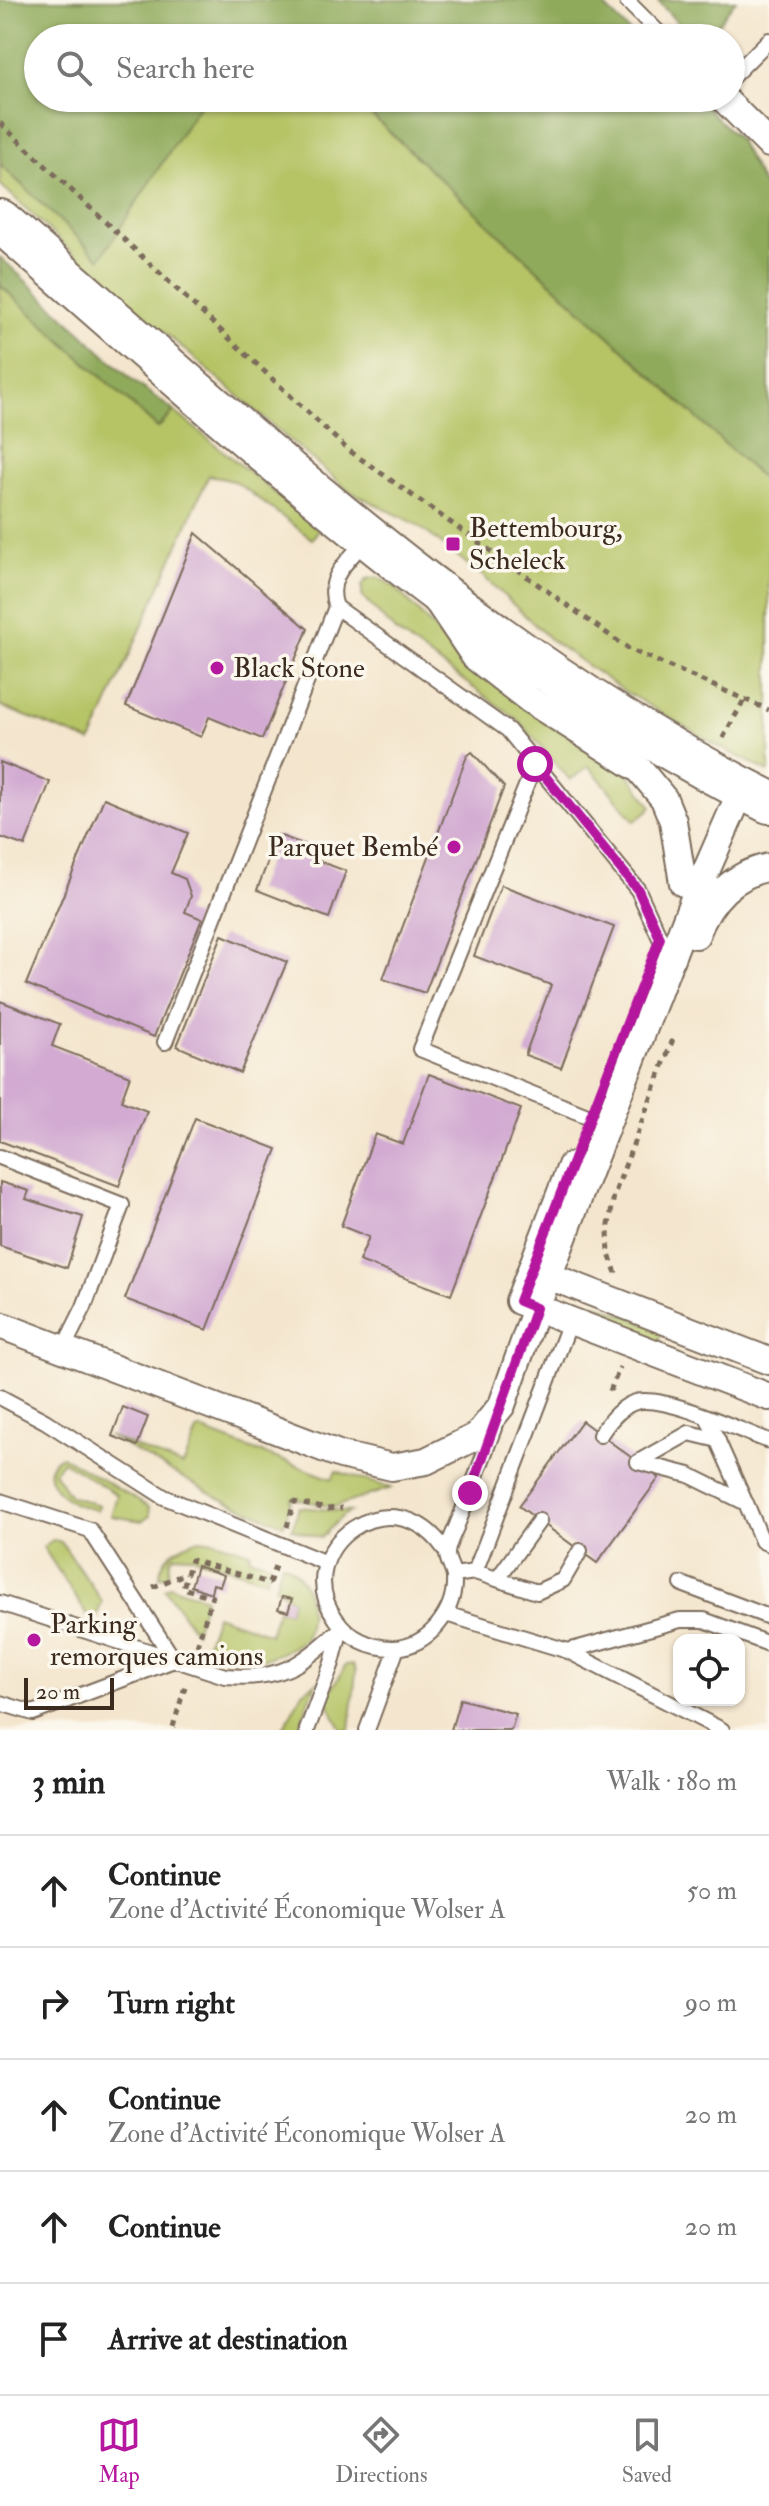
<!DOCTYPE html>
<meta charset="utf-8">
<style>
body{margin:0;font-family:"IM FELL Double Pica",serif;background:#f2f2f2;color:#222}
.controls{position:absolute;right:24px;bottom:24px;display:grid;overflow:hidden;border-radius:16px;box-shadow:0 2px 6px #0004}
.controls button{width:72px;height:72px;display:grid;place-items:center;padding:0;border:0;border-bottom:2px solid #e0e0e0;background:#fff;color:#222;font:40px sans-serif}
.scale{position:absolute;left:24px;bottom:20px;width:90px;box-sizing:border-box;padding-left:8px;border:4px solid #3b2a1e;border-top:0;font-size:22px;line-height:28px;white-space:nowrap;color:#3b2a1e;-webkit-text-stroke:6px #fbf7ec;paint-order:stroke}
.stop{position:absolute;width:24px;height:24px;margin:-18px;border:6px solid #b5179e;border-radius:50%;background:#fff}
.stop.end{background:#b5179e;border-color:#fff;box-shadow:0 2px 8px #0008}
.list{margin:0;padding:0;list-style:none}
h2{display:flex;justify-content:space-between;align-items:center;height:104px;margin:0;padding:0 32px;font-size:34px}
h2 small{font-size:26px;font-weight:400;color:#767676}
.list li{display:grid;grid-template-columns:52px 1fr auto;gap:24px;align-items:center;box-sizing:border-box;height:112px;padding:0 32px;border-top:2px solid #e0e0e0}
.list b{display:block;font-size:30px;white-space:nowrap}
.list p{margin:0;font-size:26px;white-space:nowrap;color:#767676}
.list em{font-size:26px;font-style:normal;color:#767676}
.icon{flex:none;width:44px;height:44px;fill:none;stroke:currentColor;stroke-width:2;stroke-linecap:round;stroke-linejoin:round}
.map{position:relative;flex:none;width:769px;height:1730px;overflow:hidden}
.search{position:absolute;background:#fff;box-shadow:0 2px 6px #0004;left:24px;right:24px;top:24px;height:88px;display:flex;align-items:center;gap:20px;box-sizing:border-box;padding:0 28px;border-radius:44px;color:#767676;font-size:30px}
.sheet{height:664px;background:#fff}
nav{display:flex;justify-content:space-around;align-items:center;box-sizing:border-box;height:112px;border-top:2px solid #e0e0e0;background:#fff;font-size:22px;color:#767676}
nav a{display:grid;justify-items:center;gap:4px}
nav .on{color:#b5179e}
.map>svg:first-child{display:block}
.green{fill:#b6c466;stroke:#787742;stroke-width:2}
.forest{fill:#90aa5b;stroke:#666a3c;stroke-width:2}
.building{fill:#d2aad2}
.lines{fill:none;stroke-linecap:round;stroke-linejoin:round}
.lane-casing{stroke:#7c6c5c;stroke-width:18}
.street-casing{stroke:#7c6c5c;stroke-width:30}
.primary-casing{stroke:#7c6c5c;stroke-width:46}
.path{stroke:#7c6c5c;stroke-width:5;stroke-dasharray:6 6;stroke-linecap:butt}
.lane{stroke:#fff;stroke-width:14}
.street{stroke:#fff;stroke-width:26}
.primary{stroke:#fff;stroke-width:42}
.route{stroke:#b5179e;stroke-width:10}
.poi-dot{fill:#b5179e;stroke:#fbf7ec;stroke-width:3}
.labels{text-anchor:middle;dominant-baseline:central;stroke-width:7;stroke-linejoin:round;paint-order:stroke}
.poi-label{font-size:28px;fill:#3b2a1e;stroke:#fbf7ec;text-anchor:start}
</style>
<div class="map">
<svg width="769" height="1730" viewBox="0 0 769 1730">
<rect width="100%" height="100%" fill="#fbf7ec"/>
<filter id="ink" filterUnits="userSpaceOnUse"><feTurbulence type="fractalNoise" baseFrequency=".0125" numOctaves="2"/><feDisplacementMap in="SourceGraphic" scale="16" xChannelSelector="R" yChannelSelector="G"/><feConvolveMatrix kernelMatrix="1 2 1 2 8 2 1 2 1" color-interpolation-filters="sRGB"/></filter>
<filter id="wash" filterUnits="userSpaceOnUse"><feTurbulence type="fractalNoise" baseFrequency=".006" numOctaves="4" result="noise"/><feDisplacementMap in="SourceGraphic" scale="32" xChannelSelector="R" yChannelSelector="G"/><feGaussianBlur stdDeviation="1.8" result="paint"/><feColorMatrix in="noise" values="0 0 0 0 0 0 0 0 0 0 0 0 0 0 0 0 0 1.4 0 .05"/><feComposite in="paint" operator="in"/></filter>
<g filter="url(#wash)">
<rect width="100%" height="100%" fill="#f4e6ce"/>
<!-- green -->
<path class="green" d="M 204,98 L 353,98 L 769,485 L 769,772 L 718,746 L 624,691 L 552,641 L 483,576 L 416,524 L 349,491 L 87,266 L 0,184 L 0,164 L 100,258 Z
M 0,285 L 158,428 L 174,411 L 319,529 L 312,539 L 236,482 L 209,475 L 91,742 L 0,706 Z
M 377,577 L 395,587 L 468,665 L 629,775 L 652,807 L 635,821 L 589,766 L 570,780 L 518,720 L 395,631 L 362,596 L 362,586 L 367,579 Z
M 594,1303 L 663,1330 L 658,1345 L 589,1318 Z
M 198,1429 L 332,1479 L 336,1471 L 391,1488 L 334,1507 L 292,1498 L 284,1525 L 221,1499 L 108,1436 L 183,1466 Z
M 62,1456 L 149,1507 L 150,1516 L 142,1521 L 111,1516 L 117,1495 L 63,1461 L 54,1472 L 70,1496 L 99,1505 L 96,1510 C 88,1508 77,1506 70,1501 C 53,1491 38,1466 62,1456 Z
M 299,1507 L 350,1512 L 341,1517 L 321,1538 L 292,1529 Z
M 200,1539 L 215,1541 L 250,1552 L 249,1557 L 270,1563 L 266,1580 L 190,1556 L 174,1555 L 170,1560 L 169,1575 L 160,1577 C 160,1554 181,1545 200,1539 Z
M 53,1540 L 61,1542 L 102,1601 L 96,1618 L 88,1616 L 43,1547 Z
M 282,1563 C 312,1576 313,1612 305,1639 C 273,1663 251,1663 213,1655 L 216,1648 L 206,1645 L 216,1615 L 270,1634 L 278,1609 L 288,1612 L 292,1600 L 275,1587 Z
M 170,1586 L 205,1598 L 195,1632 L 165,1589 Z
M 353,1664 L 356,1671 L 350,1730 L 342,1730 L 326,1700 L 346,1665 Z
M 316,1683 L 298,1730 L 282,1730 L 303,1692 Z"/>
<!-- forest -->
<path class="forest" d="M 0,0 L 598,0 L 636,38 L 288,38 L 280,31 L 253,38 L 38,38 L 38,98 L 204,98 L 100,259 L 0,164 Z
M 657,0 L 736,0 L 716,27 L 727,38 L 691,38 Z
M 353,98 L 697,98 L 738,139 L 769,196 L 769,485 Z
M 0,257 L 132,380 L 174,411 L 158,428 L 0,285 Z"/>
<g id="blocks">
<!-- building -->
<path class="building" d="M 196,533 L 308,629 L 262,739 L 209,717 L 201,737 L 126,706 Z
M 472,752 L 504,787 L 425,993 L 383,979 L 467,756 Z
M 0,762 L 50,782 L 25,846 L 0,837 Z
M 104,798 L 188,833 L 171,873 L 185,879 L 191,896 L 185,912 L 202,919 L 154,1037 L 26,984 Z
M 278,835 L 306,845 L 303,855 L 346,871 L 329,918 L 257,890 Z
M 501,885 L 614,927 L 561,1068 L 525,1055 L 551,985 L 474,956 Z
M 222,935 L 287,962 L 240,1073 L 177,1046 Z
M 0,1001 L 60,1024 L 52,1046 L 130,1076 L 121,1101 L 147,1111 L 119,1186 L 0,1141 Z
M 429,1074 L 521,1109 L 451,1295 L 359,1261 L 369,1237 L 341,1226 L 375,1134 L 403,1144 Z
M 195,1118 L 277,1149 L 207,1330 L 125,1299 Z
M 0,1182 L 29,1191 L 26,1199 L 83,1217 L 67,1268 L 0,1246 Z
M 123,1407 L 148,1417 L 137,1446 L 112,1436 Z
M 582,1421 L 659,1478 L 597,1563 L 519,1506 Z
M 197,1566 L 224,1575 L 220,1586 L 213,1584 L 211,1593 L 191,1586 Z
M 282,1597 L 292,1599 L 288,1612 L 278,1609 Z
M 460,1699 L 516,1714 L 511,1730 L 451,1730 Z"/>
</g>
</g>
<g filter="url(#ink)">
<use href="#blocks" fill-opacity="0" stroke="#7c6c5c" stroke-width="2"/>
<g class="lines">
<!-- lane casing -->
<g class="lane-casing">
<path id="lane" d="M 626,0 L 664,38
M 731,78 L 769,40
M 365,541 C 347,562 325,578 336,607 L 508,730 L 638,890 L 660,938
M 535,764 L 420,1049 L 590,1117
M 165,1042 L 336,607
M 0,1157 L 122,1205 L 84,1307 L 63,1349
M 0,1397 L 45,1421 L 164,1497 L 326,1563
M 708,1419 L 745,1502
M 600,1435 C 609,1421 625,1401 643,1401 C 676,1400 736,1429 769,1441
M 638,1462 L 689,1475 L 746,1503 L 762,1541 L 769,1544
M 638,1462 L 689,1433 L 718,1440
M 0,1501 L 90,1530 L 174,1660 L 33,1713 L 0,1703
M 447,1553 C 394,1469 286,1550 336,1619 C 349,1638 370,1648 393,1648 C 429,1647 456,1611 454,1577 C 453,1569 447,1561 447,1554 C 447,1545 454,1533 457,1525 C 470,1493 482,1460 494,1428
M 475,1572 L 537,1592 L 563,1580 L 580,1551
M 454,1575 L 475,1572 L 570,1322
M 498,1578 L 539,1521
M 682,1584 L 769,1617
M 0,1603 L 225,1676 C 283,1681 300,1665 342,1628
M 446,1614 L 568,1651 L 722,1730
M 568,1651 L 680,1620 L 704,1620 L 769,1644
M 307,1730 L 332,1663 L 341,1628
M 367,1730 L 397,1648"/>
</g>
<!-- street casing -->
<g class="street-casing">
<path id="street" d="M 723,98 L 769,144
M 440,605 L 475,657 L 530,700 L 639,769 L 664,799 L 673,821 L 683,883
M 696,935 C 709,900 732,875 769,867
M 571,1166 L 519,1301 L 769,1397
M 549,1276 L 769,1361
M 0,1325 L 341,1455 L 392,1467 L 426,1461 L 477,1436 L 502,1405 L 536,1308 L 693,901 L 742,789"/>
</g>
<!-- primary casing -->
<g class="primary-casing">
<path id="primary" d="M 0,221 C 243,431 479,658 769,802"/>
</g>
<!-- path -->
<path class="path" d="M 0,123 L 347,449 L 629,649 L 769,710
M 723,738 L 744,700
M 616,1273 L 609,1254 L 608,1231 L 614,1195 L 673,1039
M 610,1391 L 620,1367
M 287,1527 L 294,1502 L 327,1509 L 342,1508
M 153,1587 L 187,1573
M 197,1646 L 212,1597 L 183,1588 L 191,1560 L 269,1583 L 276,1563
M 173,1727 L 186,1683"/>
<!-- lane -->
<use href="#lane" class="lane"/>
<!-- street -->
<use href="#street" class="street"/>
<!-- primary -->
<use href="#primary" class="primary"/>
</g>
</g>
<g class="lines" filter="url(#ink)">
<!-- route -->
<path class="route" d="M 470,1493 L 536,1308 L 519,1301 L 660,938 L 638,890 L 535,764"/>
</g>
<!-- markers -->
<g class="poi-dot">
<rect x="445" y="536" width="16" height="16" rx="4"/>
<circle cx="217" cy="668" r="8"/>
<circle cx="454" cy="847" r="8"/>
<circle cx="34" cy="1640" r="8"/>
</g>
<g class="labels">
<!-- poi labels -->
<g class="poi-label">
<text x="469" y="528">Bettembourg,<tspan x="469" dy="32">Scheleck</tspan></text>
<text x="233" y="668">Black Stone</text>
<text x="438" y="847" text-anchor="end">Parquet Bembé</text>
<text x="50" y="1624">Parking<tspan x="50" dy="32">remorques camions</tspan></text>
</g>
</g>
</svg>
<div class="controls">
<button><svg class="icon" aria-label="locate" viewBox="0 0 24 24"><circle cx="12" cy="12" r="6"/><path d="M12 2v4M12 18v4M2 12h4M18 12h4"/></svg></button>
</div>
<div class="scale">20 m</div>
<div class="stop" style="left:535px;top:764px"></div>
<div class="stop end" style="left:470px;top:1493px"></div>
<div class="search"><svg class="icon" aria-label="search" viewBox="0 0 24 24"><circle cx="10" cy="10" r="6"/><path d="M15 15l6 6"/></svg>Search here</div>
</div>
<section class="sheet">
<h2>3 min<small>Walk · 180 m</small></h2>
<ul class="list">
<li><svg class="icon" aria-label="ahead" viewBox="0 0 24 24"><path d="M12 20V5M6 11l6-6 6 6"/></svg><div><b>Continue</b><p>Zone d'Activité Économique Wolser A</p></div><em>50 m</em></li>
<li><svg class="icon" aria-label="right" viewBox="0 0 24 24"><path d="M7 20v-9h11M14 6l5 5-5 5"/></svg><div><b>Turn right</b></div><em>90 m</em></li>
<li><svg class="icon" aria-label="ahead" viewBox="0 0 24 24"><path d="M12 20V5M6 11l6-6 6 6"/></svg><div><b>Continue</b><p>Zone d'Activité Économique Wolser A</p></div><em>20 m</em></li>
<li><svg class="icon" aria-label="ahead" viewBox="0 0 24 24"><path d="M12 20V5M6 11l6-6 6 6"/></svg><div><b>Continue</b></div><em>20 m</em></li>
<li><svg class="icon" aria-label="arrive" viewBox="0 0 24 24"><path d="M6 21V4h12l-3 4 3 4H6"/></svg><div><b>Arrive at destination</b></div></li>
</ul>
</section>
<nav>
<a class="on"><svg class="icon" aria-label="map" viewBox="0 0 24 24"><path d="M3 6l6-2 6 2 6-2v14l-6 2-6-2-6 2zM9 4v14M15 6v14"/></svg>Map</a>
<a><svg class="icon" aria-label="directions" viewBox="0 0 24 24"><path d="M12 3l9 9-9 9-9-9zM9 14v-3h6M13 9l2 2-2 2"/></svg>Directions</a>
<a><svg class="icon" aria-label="saved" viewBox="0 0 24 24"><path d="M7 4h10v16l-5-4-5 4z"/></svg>Saved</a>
</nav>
